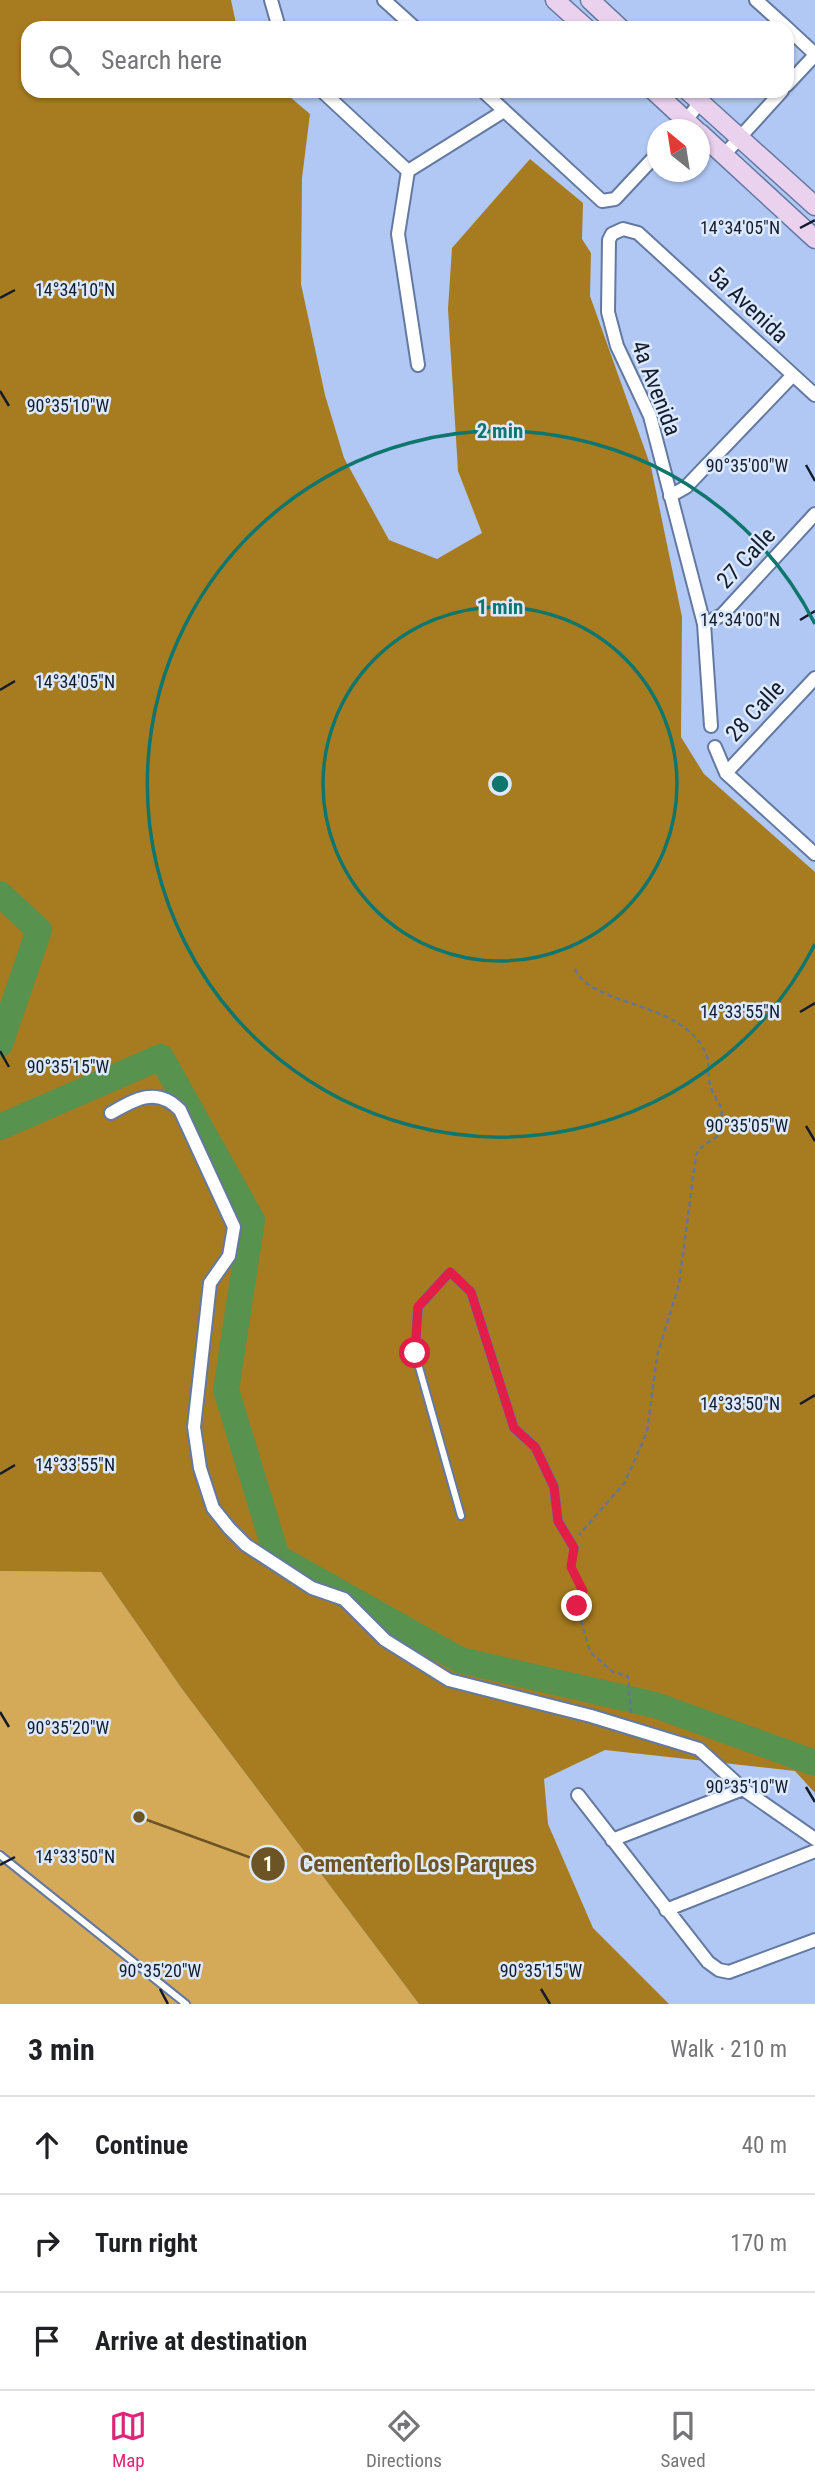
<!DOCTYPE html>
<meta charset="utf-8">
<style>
body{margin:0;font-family:"Roboto Condensed",sans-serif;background:#f6f6f6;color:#202124}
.compass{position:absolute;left:647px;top:119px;width:63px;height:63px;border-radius:50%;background:#fff;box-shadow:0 2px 5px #0004;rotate:330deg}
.stop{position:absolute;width:21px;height:21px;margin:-16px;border:5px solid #e11d48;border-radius:50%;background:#fff}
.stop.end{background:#e11d48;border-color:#fff;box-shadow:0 2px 7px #0008}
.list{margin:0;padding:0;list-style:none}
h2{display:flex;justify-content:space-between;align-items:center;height:91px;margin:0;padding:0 28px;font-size:30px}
h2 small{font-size:23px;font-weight:400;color:#757577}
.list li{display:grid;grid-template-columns:46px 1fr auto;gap:21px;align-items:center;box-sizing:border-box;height:98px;padding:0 28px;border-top:2px solid #e0e0e0}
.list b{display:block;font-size:26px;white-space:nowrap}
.list em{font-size:23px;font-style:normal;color:#757577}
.icon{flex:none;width:38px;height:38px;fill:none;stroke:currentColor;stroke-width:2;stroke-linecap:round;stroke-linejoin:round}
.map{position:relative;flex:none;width:815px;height:2004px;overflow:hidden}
.search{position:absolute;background:#fff;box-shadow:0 2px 5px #0004;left:21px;right:21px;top:21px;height:77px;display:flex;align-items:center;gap:18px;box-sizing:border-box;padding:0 24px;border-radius:21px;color:#757577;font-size:26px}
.sheet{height:385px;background:#fff}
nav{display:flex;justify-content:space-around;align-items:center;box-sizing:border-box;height:98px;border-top:2px solid #e0e0e0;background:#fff;font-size:19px;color:#757577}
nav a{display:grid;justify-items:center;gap:4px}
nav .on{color:#db2777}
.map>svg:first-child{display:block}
.green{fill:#d4a958}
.forest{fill:#a77c20}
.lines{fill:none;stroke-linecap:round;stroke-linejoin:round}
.river{stroke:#57924f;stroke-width:26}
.service-casing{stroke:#6379a1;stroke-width:10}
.minor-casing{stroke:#6379a1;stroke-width:16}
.secondary-casing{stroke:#6379a1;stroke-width:21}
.path{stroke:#657594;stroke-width:2.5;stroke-dasharray:5 3.5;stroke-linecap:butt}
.service{stroke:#fff;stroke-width:6}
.minor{stroke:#fff;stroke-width:12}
.secondary{stroke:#ead1ee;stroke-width:18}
.route{stroke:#e11d48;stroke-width:9}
.ticks{fill:none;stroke:#141c2c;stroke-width:2.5}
.ring{fill:none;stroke:#0f766e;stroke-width:3.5}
.labels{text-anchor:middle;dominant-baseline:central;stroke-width:5;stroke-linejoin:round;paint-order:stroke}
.street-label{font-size:23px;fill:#141c2c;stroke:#dce9ff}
.ticks-label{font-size:18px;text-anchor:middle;fill:#141c2c;stroke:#dce9ff;stroke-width:5;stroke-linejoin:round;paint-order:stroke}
.centre{fill:#0f766e;stroke:#dce9ff;stroke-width:3.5}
.ring-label{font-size:21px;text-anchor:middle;font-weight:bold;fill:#0f766e;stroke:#dce9ff;stroke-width:5;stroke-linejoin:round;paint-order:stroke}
.leader{fill:none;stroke:#6c5425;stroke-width:2.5}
.callout-dot{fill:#6c5425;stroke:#dce9ff;stroke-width:2.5}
.mark-label{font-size:21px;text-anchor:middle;font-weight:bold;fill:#fff}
.callout-label{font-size:24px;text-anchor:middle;font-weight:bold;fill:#6c5425;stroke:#dce9ff;stroke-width:5;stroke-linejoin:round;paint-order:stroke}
</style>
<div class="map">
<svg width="815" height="2004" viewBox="0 0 815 2004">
<rect width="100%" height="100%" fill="#b0c8f3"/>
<!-- green -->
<path class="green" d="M 0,1571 L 101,1572 L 182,1689 L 419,2004 L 0,2004 Z"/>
<!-- forest -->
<path class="forest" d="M 0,0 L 231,0 L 237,28 L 28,28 L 28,91 L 283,91 L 310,114 L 302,178 L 301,284 L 325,395 L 344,458 L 389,540 L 437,559 L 482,533 L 458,471 L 448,309 L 452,248 L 530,159 L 583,203 L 582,239 L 591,253 L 590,296 L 651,467 L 682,617 L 681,737 L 704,774 L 815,872 L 815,1793 L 795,1771 L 605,1750 L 544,1779 L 548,1824 L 593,1928 L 669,2004 L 419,2004 L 182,1689 L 101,1572 L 0,1571 Z"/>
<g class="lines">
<!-- river -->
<path class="river" d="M 0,894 L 39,930 L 0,1044
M 0,1127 L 161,1057 L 252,1220 L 226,1390 L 277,1557 L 460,1660 L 655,1705 L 815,1763"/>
<!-- service casing -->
<g class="service-casing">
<path id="service" d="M 461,1516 L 415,1353 L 418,1307 L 450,1272 L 471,1292 L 514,1428 L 535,1447 L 554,1487 L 558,1521 L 574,1548
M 0,1855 L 186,2004"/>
</g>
<!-- minor casing -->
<g class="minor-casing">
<path id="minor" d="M 271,0 L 279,28
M 384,0 L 415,28
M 756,0 L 787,28
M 787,28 L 815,54
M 787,85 L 815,55
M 322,91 L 408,171
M 483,91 L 602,201 L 615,199 L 658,153
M 679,130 L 700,102
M 724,155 L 782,91
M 408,171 L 398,234 L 418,365
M 408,171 L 504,111
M 670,496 L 686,487 L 793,375
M 704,624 L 722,615 L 815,514
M 711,726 L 704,624 L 650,416 L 617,346 L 608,312 L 609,240 L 612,234 L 623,229 L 638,233 L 815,395
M 715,747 L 726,773 L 815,854
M 726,773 L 815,678
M 111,1113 C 135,1099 157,1086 180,1110 L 234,1227 L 229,1256 L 210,1283 L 194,1427 L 200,1468 L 213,1508 L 229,1528 L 246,1545 L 312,1588 L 344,1599 L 385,1640 L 449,1680 L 591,1716 L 699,1749 L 743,1789 L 815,1839
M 578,1795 L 708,1962 L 719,1970 L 729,1972 L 815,1940
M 612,1840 L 743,1789
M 666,1910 L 815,1851"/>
</g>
<!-- secondary casing -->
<g class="secondary-casing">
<path id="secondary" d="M 555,0 L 586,28
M 590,0 L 620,28
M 654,91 L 696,130
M 688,91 L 815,206
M 700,133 L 815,239"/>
</g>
<!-- path -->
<path class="path" d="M 575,969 C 593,1008 683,1000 706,1054 C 710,1063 708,1071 709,1080 C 715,1109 727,1096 719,1135 L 699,1149 L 696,1155 L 679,1284 L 657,1356 L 647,1432 L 625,1482 L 579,1535
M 571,1558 C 569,1570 581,1579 583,1591 L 576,1602 L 590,1652 L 613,1672 L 628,1676 L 631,1713"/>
<!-- service -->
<use href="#service" class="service"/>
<!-- minor -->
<use href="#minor" class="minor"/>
<!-- secondary -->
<use href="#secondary" class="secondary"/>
</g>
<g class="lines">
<!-- route -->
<path class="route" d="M 415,1353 L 418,1307 L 450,1272 L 471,1292 L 514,1428 L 535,1447 L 554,1487 L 558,1521 L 574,1548 L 571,1567 L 583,1591 L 576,1602 L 577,1606"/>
</g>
<!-- ticks -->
<path class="ticks" d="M 800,228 L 815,220M 0,298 L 15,290M 0,391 L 9,406M 806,465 L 815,481M 800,620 L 815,611M 0,690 L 15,681M 800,1012 L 815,1003M 0,1051 L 9,1067M 806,1126 L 815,1141M 800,1404 L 815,1395M 0,1474 L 15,1465M 0,1712 L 9,1727M 806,1787 L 815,1802M 0,1865 L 15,1857M 160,1989 L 168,2004M 541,1989 L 550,2004"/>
<!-- distance rings -->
<g class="ring">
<circle cx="500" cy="784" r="177"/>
<path d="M815 944A353 353 0 1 1 815 624"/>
</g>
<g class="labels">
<!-- street labels -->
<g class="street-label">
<text transform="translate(748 305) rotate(43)">5a Avenida</text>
<text transform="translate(656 388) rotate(69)">4a Avenida</text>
<text transform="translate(746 558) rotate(-47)">27 Calle</text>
<text transform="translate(755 711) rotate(-47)">28 Calle</text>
</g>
</g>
<g class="ticks-label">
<text x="740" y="234">14°34'05"N</text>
<text x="75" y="296">14°34'10"N</text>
<text x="68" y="412">90°35'10"W</text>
<text x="747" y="472">90°35'00"W</text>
<text x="740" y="626">14°34'00"N</text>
<text x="75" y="688">14°34'05"N</text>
<text x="740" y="1018">14°33'55"N</text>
<text x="68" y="1073">90°35'15"W</text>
<text x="747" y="1132">90°35'05"W</text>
<text x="740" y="1410">14°33'50"N</text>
<text x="75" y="1471">14°33'55"N</text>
<text x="68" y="1734">90°35'20"W</text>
<text x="747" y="1793">90°35'10"W</text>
<text x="75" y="1863">14°33'50"N</text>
<text x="160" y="1977">90°35'20"W</text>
<text x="541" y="1977">90°35'15"W</text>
</g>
<circle cx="500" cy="784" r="10" class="centre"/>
<g class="ring-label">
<text x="500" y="438">2 min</text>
<text x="500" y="614">1 min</text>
</g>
<!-- callouts -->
<path class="leader" d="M139 1817L268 1864"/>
<g class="callout-dot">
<circle cx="139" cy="1817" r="7"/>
<circle cx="268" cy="1864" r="18"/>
</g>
<g class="mark-label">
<text x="268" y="1871">1</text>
</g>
<g class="callout-label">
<text x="417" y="1872">Cementerio Los Parques</text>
</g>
</svg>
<svg class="compass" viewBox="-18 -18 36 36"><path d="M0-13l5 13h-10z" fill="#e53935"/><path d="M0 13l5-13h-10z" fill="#757577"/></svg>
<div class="stop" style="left:415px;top:1353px"></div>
<div class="stop end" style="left:577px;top:1606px"></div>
<div class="search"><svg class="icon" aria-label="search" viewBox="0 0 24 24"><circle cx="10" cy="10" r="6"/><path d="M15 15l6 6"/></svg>Search here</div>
</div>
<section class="sheet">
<h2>3 min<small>Walk · 210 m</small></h2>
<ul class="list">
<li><svg class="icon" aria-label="ahead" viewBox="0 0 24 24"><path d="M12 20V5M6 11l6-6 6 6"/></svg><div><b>Continue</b></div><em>40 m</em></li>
<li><svg class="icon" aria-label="right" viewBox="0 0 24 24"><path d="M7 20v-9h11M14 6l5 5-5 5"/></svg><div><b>Turn right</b></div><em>170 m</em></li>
<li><svg class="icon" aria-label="arrive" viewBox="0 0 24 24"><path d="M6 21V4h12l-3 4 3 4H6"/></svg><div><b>Arrive at destination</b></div></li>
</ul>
</section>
<nav>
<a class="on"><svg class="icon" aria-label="map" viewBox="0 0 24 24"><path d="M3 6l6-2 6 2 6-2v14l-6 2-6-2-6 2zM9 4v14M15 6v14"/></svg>Map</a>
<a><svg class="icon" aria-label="directions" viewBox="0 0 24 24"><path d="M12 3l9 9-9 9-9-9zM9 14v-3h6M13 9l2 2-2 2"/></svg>Directions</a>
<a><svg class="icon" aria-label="saved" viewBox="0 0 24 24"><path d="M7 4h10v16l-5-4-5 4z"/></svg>Saved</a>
</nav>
